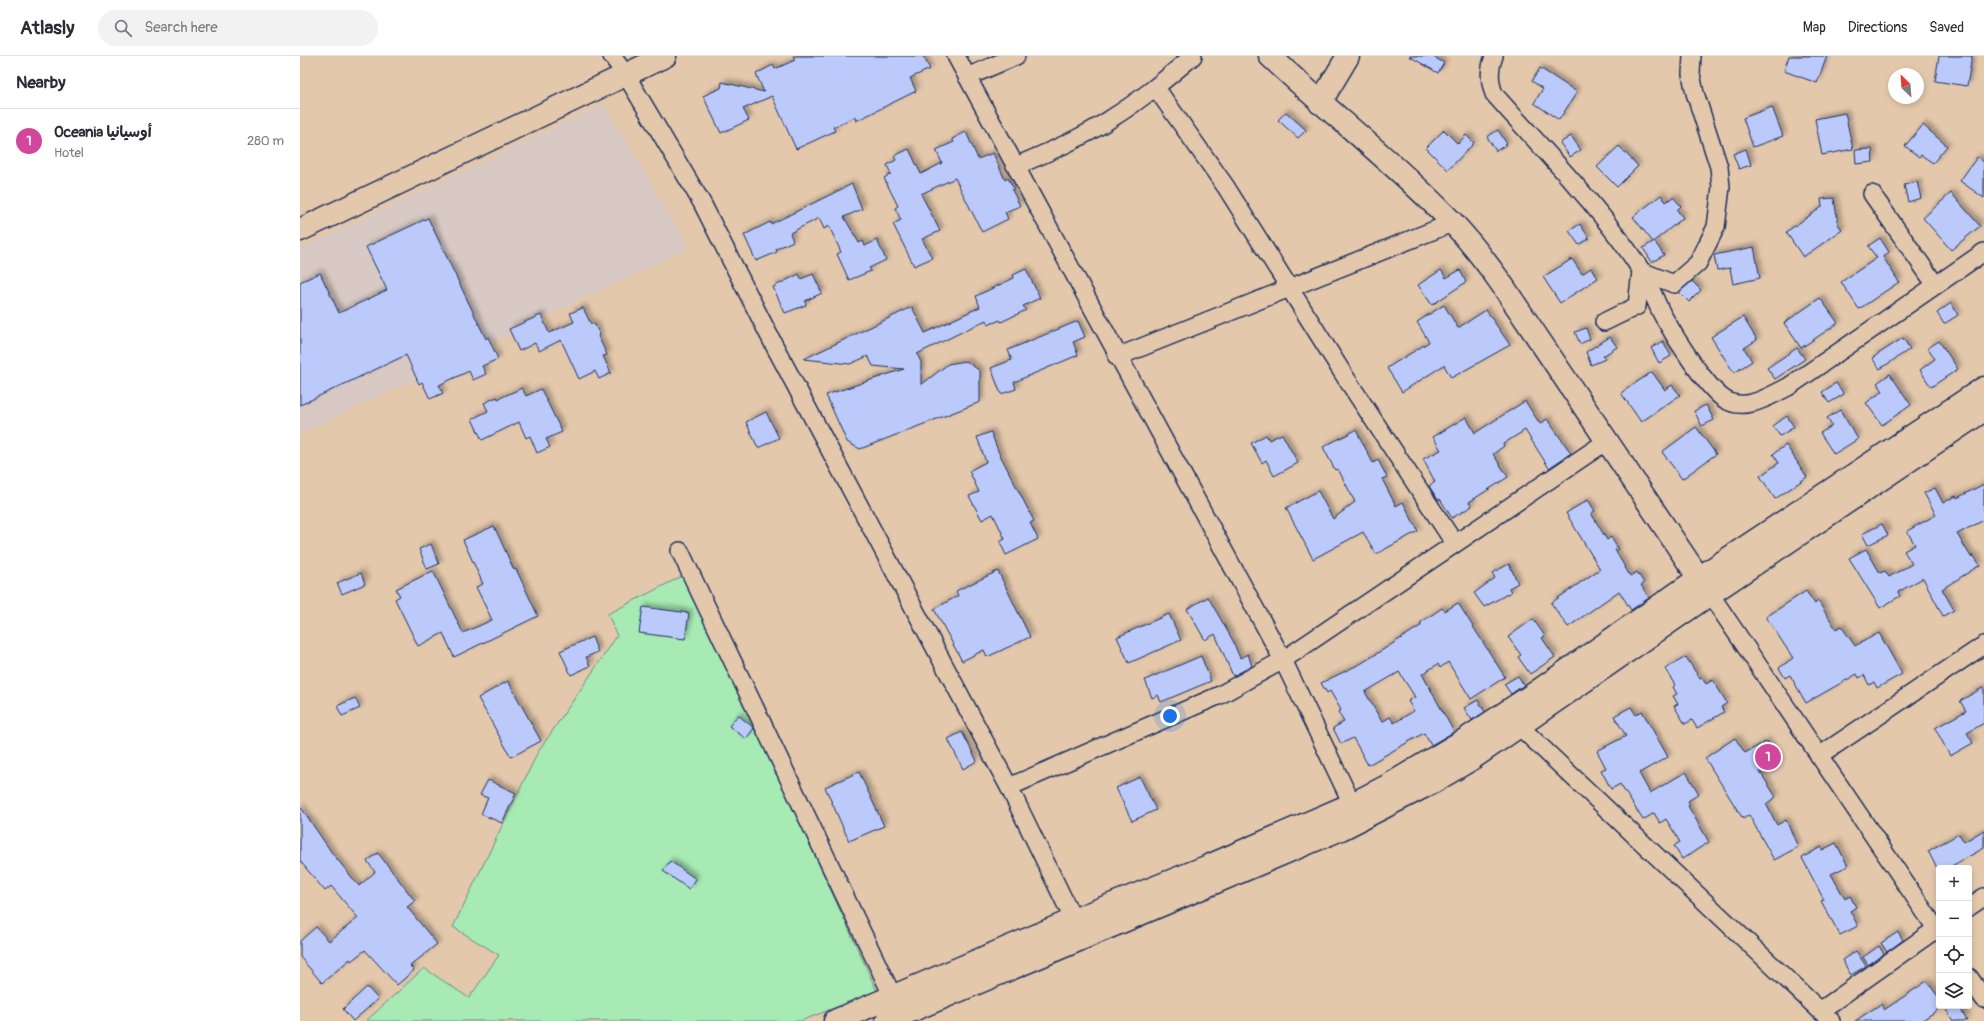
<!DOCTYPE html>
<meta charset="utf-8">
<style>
body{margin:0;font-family:Pangolin,"Playpen Sans Arabic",sans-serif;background:#f2f2f3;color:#2b2b33}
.controls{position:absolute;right:12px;bottom:12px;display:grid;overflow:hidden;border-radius:4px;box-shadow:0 2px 6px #0003}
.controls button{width:36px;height:36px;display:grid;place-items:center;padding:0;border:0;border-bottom:1px solid #e1e1e2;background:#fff;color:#2b2b33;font:20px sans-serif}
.compass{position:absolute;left:1588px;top:12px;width:36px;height:36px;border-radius:50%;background:#fff;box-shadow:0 2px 6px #0003;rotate:335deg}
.you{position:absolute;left:870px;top:660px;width:14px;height:14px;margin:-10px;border:3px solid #fff;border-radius:50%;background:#1a73e8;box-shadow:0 0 0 6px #1a73e833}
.badge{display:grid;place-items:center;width:26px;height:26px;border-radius:50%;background:#d1495b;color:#fff;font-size:13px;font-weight:700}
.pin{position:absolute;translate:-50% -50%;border:2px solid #fff;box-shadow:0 1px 4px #0006}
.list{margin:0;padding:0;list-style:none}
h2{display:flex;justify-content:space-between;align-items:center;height:52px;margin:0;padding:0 16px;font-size:17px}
h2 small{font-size:13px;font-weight:400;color:#7c7c81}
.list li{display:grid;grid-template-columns:26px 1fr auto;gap:12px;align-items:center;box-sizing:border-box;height:64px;padding:0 16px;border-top:1px solid #e1e1e2}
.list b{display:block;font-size:15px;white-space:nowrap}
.list p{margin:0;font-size:13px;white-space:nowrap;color:#7c7c81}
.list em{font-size:13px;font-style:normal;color:#7c7c81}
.icon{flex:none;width:22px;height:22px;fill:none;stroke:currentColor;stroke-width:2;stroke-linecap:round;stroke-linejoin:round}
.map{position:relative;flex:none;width:1684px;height:965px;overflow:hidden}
header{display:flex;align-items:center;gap:24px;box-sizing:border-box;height:56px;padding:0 20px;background:#fff;border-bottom:1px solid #e1e1e2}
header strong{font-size:19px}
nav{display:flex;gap:22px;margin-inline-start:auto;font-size:14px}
.search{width:280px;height:36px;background:#f2f2f3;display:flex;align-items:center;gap:10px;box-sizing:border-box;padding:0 14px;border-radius:22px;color:#7c7c81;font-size:15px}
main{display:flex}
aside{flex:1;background:#fff}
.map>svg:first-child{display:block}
.built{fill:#d8c9c4}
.green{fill:#a7eab4;stroke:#618c89}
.building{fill:#bbcafb;stroke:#1b2f5e;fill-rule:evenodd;filter:url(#shadow)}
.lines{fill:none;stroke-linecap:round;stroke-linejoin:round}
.street-casing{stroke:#1b2f5e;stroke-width:20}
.secondary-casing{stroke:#1b2f5e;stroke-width:25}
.street{stroke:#e4c8ac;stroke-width:17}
.secondary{stroke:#e4c8ac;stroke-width:22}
</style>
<header>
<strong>Atlasly</strong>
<div class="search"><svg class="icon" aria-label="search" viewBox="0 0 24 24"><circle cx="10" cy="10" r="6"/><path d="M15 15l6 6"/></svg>Search here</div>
<nav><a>Map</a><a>Directions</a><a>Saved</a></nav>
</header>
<main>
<aside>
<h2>Nearby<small></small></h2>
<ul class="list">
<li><span class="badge" style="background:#d1479c">1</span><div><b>Oceania أوسيانيا</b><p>Hotel</p></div><em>280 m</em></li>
</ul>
</aside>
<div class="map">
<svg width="1684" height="965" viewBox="0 0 1684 965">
<defs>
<filter id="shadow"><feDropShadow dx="3.5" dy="-3.5" stdDeviation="2" flood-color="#0004"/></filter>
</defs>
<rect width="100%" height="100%" fill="#e4c8ac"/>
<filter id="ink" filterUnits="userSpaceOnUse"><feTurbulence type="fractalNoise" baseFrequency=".025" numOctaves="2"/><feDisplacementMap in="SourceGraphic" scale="8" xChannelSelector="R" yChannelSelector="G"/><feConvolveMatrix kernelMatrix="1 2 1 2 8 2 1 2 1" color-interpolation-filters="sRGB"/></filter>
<g filter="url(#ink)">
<!-- built -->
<path class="built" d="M 304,48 L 389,192 L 0,378 L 0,193 Z"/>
<!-- green -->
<path class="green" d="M 386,518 L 577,935 L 501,965 L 66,965 L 124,912 L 169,942 L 199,899 L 153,871 L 238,696 L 317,580 L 308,558 Z"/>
<!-- building -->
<path class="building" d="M 493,0 L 623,0 L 630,13 L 610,22 L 616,35 L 556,65 L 555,61 L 533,71 L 535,75 L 496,93 L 472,40 L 443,53 L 449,64 L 421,77 L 403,40 L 421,32 L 422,26 L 464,36 L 456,18 L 473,9 L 475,13 L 495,4 Z
M 1109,0 L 1132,0 L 1144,7 L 1138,17 Z
M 1489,0 L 1527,0 L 1517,27 L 1484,15 Z
M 1639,0 L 1672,0 L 1667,30 L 1635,25 Z
M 1240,12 L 1277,36 L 1259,64 L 1234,47 L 1243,33 L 1232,25 Z
M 1472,51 L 1483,80 L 1453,91 L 1443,62 Z
M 986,56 L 1006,74 L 998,82 L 978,64 Z
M 1545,57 L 1553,93 L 1522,99 L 1515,63 Z
M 1623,69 L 1647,90 L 1633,107 L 1621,99 L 1619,101 L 1605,90 Z
M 1144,74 L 1158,88 L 1166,79 L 1174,87 L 1148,114 L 1126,92 Z
M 1198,74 L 1207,88 L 1196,95 L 1187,81 Z
M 666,76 L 678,103 L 693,97 L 705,124 L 708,122 L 714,133 L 712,134 L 720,150 L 705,156 L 708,163 L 682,176 L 655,122 L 621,138 L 640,175 L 622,183 L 632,202 L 614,210 L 593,168 L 601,164 L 595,152 L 598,150 L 584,122 L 591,118 L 587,109 L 596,104 L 594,100 L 609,93 L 621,118 L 642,107 L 636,94 L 654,86 L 652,83 Z
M 1271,80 L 1281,94 L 1270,101 L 1260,87 Z
M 1319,90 L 1338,110 L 1317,131 L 1297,111 Z
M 1446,93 L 1451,109 L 1439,113 L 1433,98 Z
M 1572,93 L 1573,106 L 1556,108 L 1555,94 Z
M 1677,101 L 1684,106 L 1684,142 L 1660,125 Z
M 1617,126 L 1621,142 L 1608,146 L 1604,129 Z
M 552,128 L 562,153 L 544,161 L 559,187 L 563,185 L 565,190 L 577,184 L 586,204 L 569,212 L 571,215 L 549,224 L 537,198 L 541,196 L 529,170 L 524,173 L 519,162 L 490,177 L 493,185 L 476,193 L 477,196 L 456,205 L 444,179 L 470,166 L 471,168 Z
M 1651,137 L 1680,170 L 1651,194 L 1623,162 Z
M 1361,139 L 1366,146 L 1373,141 L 1381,150 L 1377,154 L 1383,162 L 1354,185 L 1364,199 L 1352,206 L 1343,192 L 1353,186 L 1333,161 Z
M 1534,142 L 1538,168 L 1542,174 L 1503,201 L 1486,176 L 1522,151 L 1521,143 Z
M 128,162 L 186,283 L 188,281 L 198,303 L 182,310 L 186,318 L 173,324 L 169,315 L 139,329 L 143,337 L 130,343 L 122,326 L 119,328 L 106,299 L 0,349 L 0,226 L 20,217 L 39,257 L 87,234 L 66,191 Z
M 1280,168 L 1289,182 L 1279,189 L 1269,175 Z
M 1580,182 L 1589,196 L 1583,201 L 1599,226 L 1559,253 L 1541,226 L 1577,202 L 1568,190 Z
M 1454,191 L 1460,222 L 1433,228 L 1430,212 L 1417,214 L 1414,199 Z
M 1272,203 L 1282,218 L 1291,212 L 1298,222 L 1260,247 L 1243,221 Z
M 726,213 L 740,242 L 723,250 L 726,254 L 701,266 L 700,264 L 688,269 L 686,264 L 617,298 L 621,306 L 621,329 L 648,308 L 666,305 L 680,315 L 680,346 L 560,393 L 547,386 L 526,339 L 604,313 L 573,310 L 568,300 L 550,308 L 504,303 L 612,251 L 625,277 L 680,251 L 676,240 L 714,222 L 713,219 Z
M 1141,214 L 1146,222 L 1160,214 L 1166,226 L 1132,249 L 1118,229 Z
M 499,218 L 501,223 L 513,218 L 522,237 L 505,245 L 506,249 L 485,257 L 473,231 Z
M 1392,225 L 1401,234 L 1389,246 L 1379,236 Z
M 1520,242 L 1538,267 L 1501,292 L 1484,267 Z
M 1651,247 L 1658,259 L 1644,268 L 1637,257 Z
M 1144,249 L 1158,272 L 1186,254 L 1210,289 L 1151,322 L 1144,309 L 1102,336 L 1087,312 L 1129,286 L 1117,266 Z
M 283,252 L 291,268 L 294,267 L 300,279 L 298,280 L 307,299 L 303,300 L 311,317 L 299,323 L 295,315 L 279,323 L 261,284 L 239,295 L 235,287 L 219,295 L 209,273 L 241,259 L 249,277 L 274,266 L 270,257 Z
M 1443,261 L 1457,284 L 1444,292 L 1452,305 L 1434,317 L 1411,281 Z
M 778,265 L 785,281 L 773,286 L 778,299 L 714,326 L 716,333 L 701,338 L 691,312 L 712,304 L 708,294 Z
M 1286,272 L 1290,283 L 1280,288 L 1275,276 Z
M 1310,281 L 1317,291 L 1303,300 L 1305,303 L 1291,309 L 1286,296 Z
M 1603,282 L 1610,293 L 1580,313 L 1572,302 Z
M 1363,285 L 1371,300 L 1359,307 L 1351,292 Z
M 1639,285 L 1658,313 L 1631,331 L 1620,314 L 1635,303 L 1628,292 Z
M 1497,292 L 1505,303 L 1475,323 L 1467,312 Z
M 1352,316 L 1365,334 L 1372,329 L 1380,339 L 1341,366 L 1321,337 Z
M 1590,318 L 1611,349 L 1582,369 L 1566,347 L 1583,335 L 1577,327 Z
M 1536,327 L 1544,338 L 1529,347 L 1522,336 Z
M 222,332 L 226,340 L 241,333 L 262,376 L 246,383 L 250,391 L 237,397 L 230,380 L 226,382 L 219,366 L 182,384 L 172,363 L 188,355 L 184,347 L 197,341 L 198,343 Z
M 1225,345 L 1240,368 L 1247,363 L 1271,397 L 1249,412 L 1225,374 L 1203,388 L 1204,390 L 1193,398 L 1208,421 L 1169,446 L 1172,450 L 1152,462 L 1140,443 L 1138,444 L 1129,430 L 1135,426 L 1123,403 L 1141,394 L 1133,381 L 1166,361 L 1175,377 Z
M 1406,349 L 1414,364 L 1402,370 L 1394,355 Z
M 1540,354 L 1558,383 L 1534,398 L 1520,377 L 1532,370 L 1527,362 Z
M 466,356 L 479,382 L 458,392 L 446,366 Z
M 1487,360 L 1494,371 L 1480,380 L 1473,370 Z
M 1396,371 L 1416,398 L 1382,423 L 1362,396 Z
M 1056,374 L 1073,407 L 1078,404 L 1087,421 L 1082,423 L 1096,450 L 1103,446 L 1118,475 L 1076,498 L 1063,476 L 1013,503 L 986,452 L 1018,435 L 1033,463 L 1055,446 L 1038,413 L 1035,414 L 1023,391 Z
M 691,376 L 698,395 L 734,465 L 730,467 L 738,483 L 706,499 L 700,486 L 705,483 L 693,458 L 682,464 L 669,440 L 679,436 L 669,415 L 686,406 L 677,381 Z
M 982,378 L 998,407 L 974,420 L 966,404 L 962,407 L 951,387 L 966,379 L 969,384 Z
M 1486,389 L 1507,421 L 1475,443 L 1460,420 L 1479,407 L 1473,398 Z
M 1684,428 L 1684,464 L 1657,478 L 1671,501 L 1673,499 L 1680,509 L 1642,533 L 1654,554 L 1643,560 L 1623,522 L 1598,536 L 1600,540 L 1580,552 L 1549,502 L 1566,493 L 1580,517 L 1585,515 L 1589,521 L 1612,508 L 1604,495 L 1615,489 L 1607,475 L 1636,459 L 1624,437 L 1635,432 L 1643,447 L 1656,440 L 1657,442 Z
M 1288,444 L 1295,455 L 1291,457 L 1307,484 L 1311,481 L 1318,493 L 1315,494 L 1330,520 L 1337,516 L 1344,527 L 1341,529 L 1349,542 L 1331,554 L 1319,535 L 1268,571 L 1251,547 L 1300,513 L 1266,457 Z
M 1582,468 L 1588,479 L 1568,489 L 1562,478 Z
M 194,470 L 214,514 L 216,513 L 238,560 L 154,601 L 143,577 L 118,590 L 95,543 L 100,540 L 96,533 L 133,515 L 163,577 L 192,564 L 176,531 L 183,528 L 163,484 Z
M 131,488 L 139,508 L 127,513 L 119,493 Z
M 1209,508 L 1218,527 L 1209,532 L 1211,536 L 1184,551 L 1174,537 L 1195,522 L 1192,517 Z
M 698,515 L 730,581 L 687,601 L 684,594 L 662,605 L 634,553 L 658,540 L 656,535 Z
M 61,517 L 65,528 L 42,538 L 37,527 Z
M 1506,535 L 1515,548 L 1518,545 L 1536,573 L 1541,570 L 1555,590 L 1579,577 L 1602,618 L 1577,632 L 1574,626 L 1569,629 L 1564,619 L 1559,622 L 1557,618 L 1506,647 L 1490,619 L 1485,622 L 1479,612 L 1493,602 L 1466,561 Z
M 908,541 L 932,583 L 940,602 L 948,598 L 952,610 L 933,620 L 915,578 L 905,584 L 887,553 Z
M 1158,547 L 1205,621 L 1171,643 L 1148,606 L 1140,612 L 1138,608 L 1122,618 L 1154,676 L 1131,689 L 1124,677 L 1068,709 L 1053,682 L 1041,688 L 1033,672 L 1044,666 L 1038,656 L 1041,654 L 1030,635 L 1027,637 L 1021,627 L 1062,607 L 1122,569 L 1120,567 L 1142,552 L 1145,555 ZM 1099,616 L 1115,641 L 1108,645 L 1114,655 L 1094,667 L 1090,661 L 1082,666 L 1065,636 Z
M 343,551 L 389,557 L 385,583 L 339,577 Z
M 869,558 L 881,584 L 829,607 L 817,581 Z
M 1233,563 L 1245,580 L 1242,582 L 1255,601 L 1230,618 L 1218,601 L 1221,599 L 1208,581 Z
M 292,581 L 298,596 L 286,601 L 290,610 L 271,619 L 260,595 Z
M 901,600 L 911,625 L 861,646 L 858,639 L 852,642 L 845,624 Z
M 1386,601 L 1400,623 L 1402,622 L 1406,628 L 1413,624 L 1427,647 L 1421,651 L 1424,656 L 1397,672 L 1392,664 L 1385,668 L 1374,650 L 1378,648 L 1373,640 L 1377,638 L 1373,631 L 1375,629 L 1365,613 Z
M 1218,620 L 1224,629 L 1211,638 L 1204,628 Z
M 208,625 L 241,685 L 211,701 L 178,642 Z
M 1684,631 L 1684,667 L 1667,677 L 1673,687 L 1650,700 L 1635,672 L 1666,655 L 1660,645 Z
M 55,642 L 60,652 L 42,660 L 37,650 Z
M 1178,644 L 1185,656 L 1172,664 L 1164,652 Z
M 1331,651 L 1336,659 L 1342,655 L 1368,701 L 1339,717 L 1350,737 L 1386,716 L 1399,738 L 1388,745 L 1390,749 L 1388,750 L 1409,786 L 1382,803 L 1374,790 L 1380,786 L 1366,763 L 1360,767 L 1354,757 L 1343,764 L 1320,728 L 1311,733 L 1301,714 L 1306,712 L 1297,695 L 1326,680 L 1314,660 Z
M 438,659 L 454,672 L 446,683 L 429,670 Z
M 662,676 L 677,705 L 663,713 L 648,683 Z
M 1435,682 L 1445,697 L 1467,685 L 1479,705 L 1460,716 L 1476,741 L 1466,748 L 1477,769 L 1486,764 L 1498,791 L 1474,804 L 1449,759 L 1443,763 L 1405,702 Z
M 559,716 L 584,770 L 549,785 L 525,731 Z
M 840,721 L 856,754 L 832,765 L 816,732 Z
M 188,724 L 216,737 L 202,767 L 181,758 L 188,742 L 180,739 Z
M 0,750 L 32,797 L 59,830 L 75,816 L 67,805 L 78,797 L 115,845 L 107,851 L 137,888 L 110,910 L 114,914 L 97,929 L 65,894 L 51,905 L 50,903 L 22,927 L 0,901 L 0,885 L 16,871 L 29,885 L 58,862 L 31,830 L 25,835 L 0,805 Z
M 1684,774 L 1684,792 L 1648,812 L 1637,812 L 1628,795 L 1659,778 L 1664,786 Z
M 1536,787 L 1548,810 L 1531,818 L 1545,843 L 1550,840 L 1556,851 L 1550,855 L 1558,870 L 1540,879 L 1521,845 L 1524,844 L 1502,802 L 1521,791 L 1522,794 Z
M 370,805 L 396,823 L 389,833 L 363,815 Z
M 1598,876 L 1603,884 L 1587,896 L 1581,887 Z
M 1579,890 L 1584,898 L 1568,909 L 1563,901 Z
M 1556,895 L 1566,910 L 1551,919 L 1542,904 Z
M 1627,925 L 1639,942 L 1639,953 L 1621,965 L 1555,965 L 1581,948 L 1584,954 Z
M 67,931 L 78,943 L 53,965 L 43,953 Z
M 1644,950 L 1659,950 L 1667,965 L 1653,965 Z"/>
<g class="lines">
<!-- street casing -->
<g class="street-casing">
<path id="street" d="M 312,0 L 326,19 L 402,147 L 474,289 L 709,731 L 779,875
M 656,0 L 983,604 L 1057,758
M 1194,0 C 1189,14 1189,24 1194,38 C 1244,95 1299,149 1341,214 C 1350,228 1355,245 1363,260 C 1375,281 1405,330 1424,343 C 1445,357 1469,340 1488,331 L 1684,196
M 667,21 L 716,0
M 856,32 L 926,131 L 1044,319 L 1155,488
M 716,110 C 749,96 782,82 812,62 C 841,44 867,22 893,0
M 1572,138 L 1635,228
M 1304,266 L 1337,250 L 1341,215 L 1374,228 L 1398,207 L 1416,171 L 1421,131 L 1419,111 L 1395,37 L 1391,18 L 1392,0
M 817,301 L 1152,167
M 380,495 L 593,941
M 1410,538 L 1639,877
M 1219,670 L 1531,965
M 1519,700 L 1684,589
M 709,731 L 920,639 L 983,604 L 1307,385
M 1669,851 L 1684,841
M 1669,921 L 1684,943
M 1520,955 L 1639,871"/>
</g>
<!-- secondary casing -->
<g class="secondary-casing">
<path id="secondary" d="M 970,0 C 1029,56 1095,107 1152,166 C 1170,185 1186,206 1201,227 L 1407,534
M 1020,47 L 1048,0
M 0,174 L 365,0
M 535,965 L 773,864 L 906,811 L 1052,748 L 1089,729 L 1166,683 L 1235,637 L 1399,522 L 1684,332
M 587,965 L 1041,773 L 1133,726 L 1170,704 L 1410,538 L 1684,354"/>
</g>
<!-- street -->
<use href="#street" class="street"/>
<!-- secondary -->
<use href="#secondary" class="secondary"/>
</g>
</g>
</svg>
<div class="controls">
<button>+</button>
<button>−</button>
<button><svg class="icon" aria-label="locate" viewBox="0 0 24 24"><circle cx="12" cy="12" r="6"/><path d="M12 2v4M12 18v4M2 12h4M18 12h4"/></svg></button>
<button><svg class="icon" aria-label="layers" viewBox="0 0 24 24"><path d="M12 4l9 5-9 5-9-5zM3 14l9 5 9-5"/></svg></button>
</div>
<svg class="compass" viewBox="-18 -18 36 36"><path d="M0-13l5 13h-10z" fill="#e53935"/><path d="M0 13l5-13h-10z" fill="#7c7c81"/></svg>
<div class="you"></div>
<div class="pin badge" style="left:1468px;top:701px;background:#d1479c">1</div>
</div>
</main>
